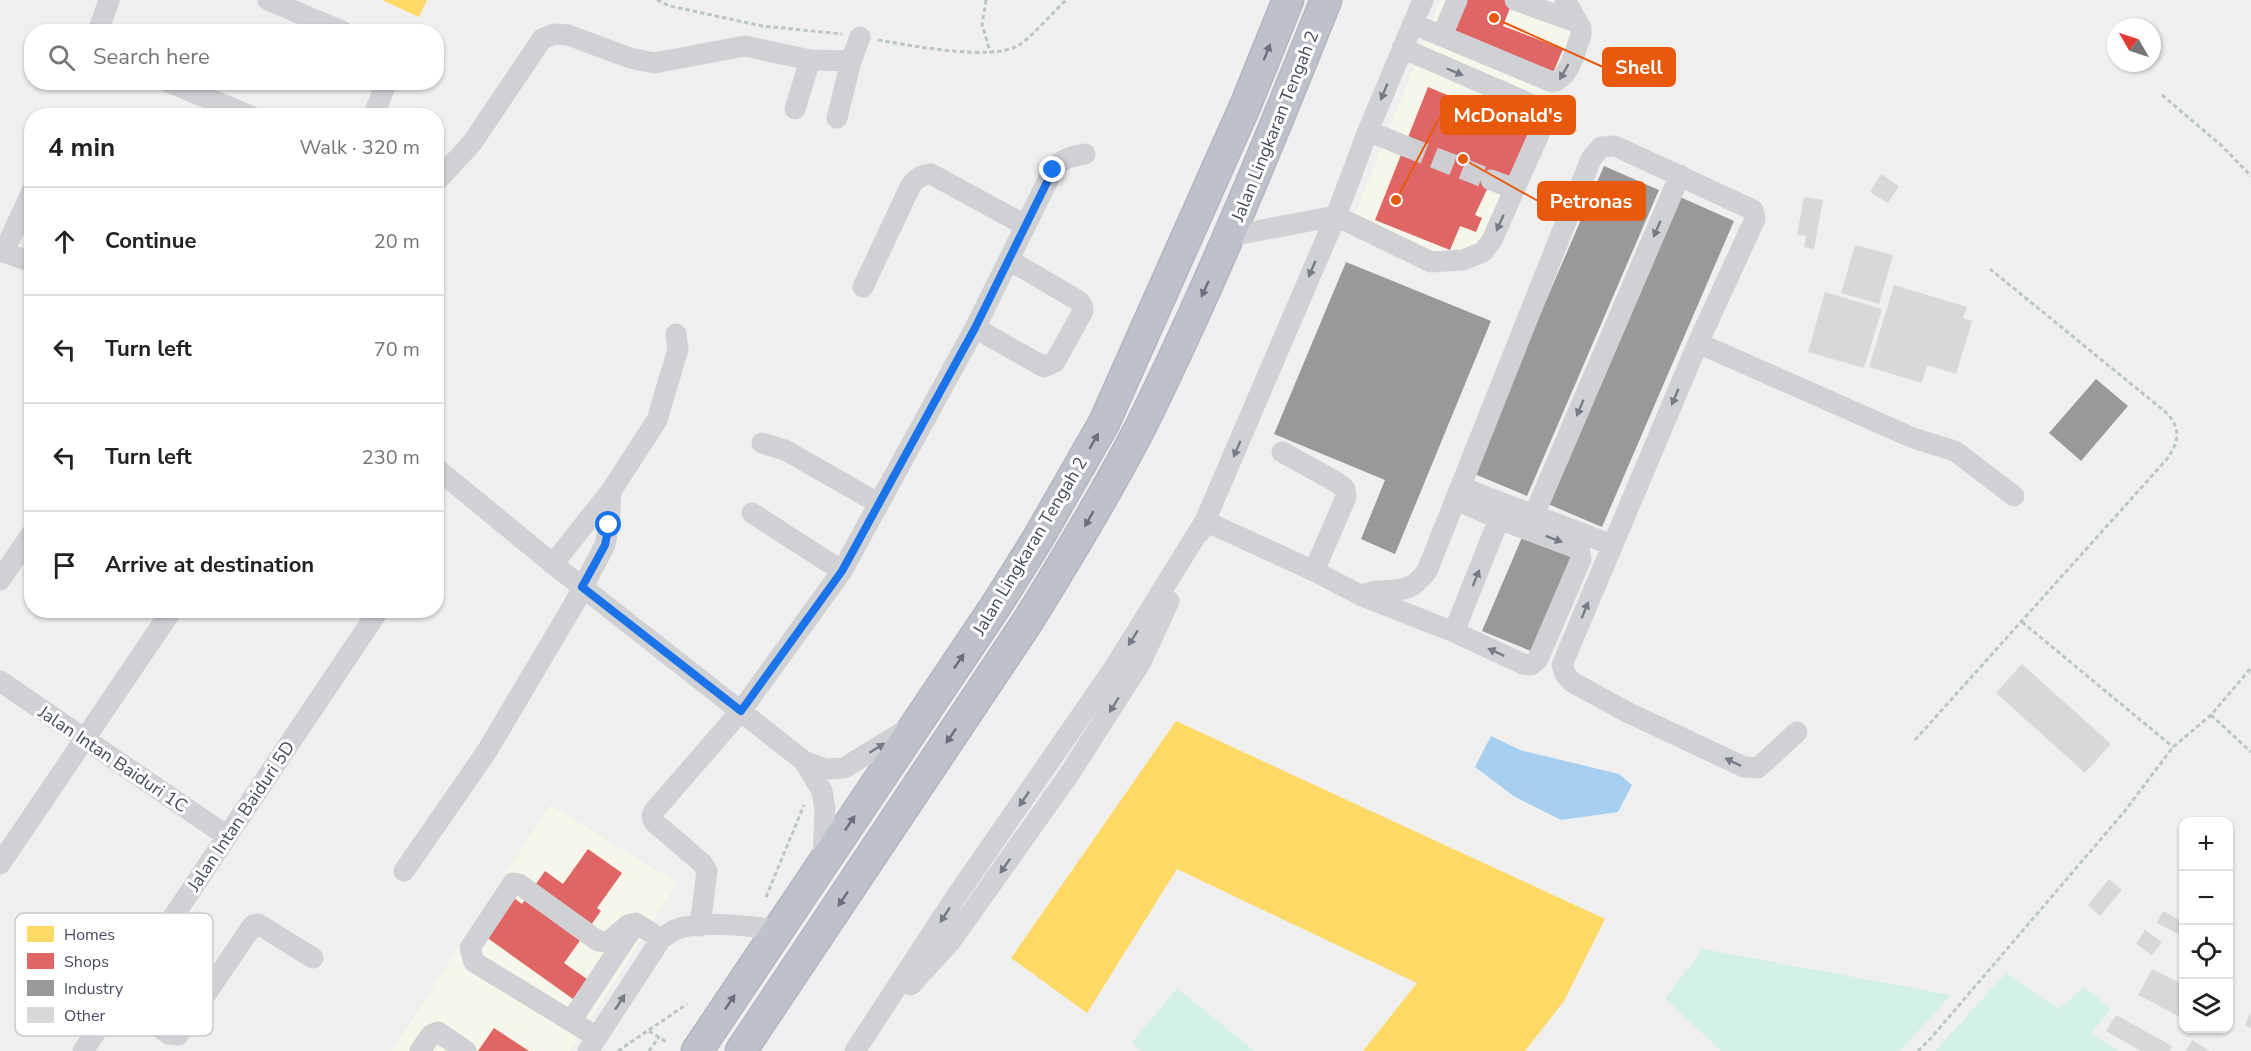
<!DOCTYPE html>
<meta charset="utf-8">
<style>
body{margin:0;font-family:"Nunito Sans",sans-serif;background:#f2f2f2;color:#222}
.controls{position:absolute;right:18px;bottom:18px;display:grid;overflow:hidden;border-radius:12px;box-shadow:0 2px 4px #0004}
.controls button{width:54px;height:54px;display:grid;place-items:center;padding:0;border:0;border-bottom:2px solid #e0e0e0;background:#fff;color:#222;font:30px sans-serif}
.compass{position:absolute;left:2107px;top:18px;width:54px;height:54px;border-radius:50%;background:#fff;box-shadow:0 2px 4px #0004;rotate:309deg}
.stop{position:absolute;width:18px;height:18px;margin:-14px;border:4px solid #1a73e8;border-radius:50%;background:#fff}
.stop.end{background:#1a73e8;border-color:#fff;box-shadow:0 2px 6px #0008}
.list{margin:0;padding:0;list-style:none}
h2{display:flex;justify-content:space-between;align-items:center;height:78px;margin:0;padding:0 24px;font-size:26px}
h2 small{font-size:20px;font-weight:400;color:#767676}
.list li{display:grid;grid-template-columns:39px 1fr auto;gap:18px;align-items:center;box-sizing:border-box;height:108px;padding:0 24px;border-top:2px solid #e0e0e0}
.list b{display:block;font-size:22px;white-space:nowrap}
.list em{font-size:20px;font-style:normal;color:#767676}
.icon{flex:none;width:33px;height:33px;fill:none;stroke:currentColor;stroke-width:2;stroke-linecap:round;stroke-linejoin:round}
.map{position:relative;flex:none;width:2251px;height:1051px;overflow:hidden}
.search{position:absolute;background:#fff;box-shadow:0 2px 4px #0004;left:24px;top:24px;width:420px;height:66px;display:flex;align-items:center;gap:15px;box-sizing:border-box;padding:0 21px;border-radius:24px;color:#767676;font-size:22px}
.panel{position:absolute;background:#fff;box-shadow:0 2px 4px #0004;left:24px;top:108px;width:420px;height:510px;border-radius:24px}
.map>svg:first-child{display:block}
.commercial{fill:#f7f6ea}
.green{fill:#d2f0e4}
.water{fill:#a6cfef}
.homes{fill:#ffd966}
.shops{fill:#e06666}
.industry{fill:#999}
.building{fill:#d8d8db}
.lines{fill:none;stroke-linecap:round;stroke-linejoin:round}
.minor-tunnel{stroke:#ceced2;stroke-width:21;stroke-dasharray:21 10;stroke-linecap:butt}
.highway-casing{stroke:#b4b6bf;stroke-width:33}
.path{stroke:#bac6c5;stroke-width:3;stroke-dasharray:4.5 3;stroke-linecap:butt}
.minor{stroke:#d0d1d5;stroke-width:21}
.highway{stroke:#bec1c9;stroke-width:30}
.oneway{fill:#6a6f7d}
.oneway2{fill:#767b86}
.route{stroke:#1a73e8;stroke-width:8}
.labels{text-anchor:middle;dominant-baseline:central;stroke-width:6;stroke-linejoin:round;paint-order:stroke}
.street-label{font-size:18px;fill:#464c5c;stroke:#fff}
.key{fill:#fff;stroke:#c8c9ce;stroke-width:1.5}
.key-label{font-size:16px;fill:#464c5c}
.leader{fill:none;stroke:#e8590c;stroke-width:2}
.callout-dot{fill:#e8590c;stroke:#fff;stroke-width:2}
.callout{fill:#e8590c;stroke:#e8590c;stroke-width:2}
.callout-label{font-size:20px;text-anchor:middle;font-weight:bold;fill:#fff}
</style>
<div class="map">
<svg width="2251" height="1051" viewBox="0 0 2251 1051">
<rect width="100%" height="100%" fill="#f0efef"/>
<!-- commercial -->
<path class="commercial" d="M 1441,0 L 1550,0 L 1544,15 L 1577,32 L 1507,196 L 1480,248 L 1433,257 L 1353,219 Z
M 550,805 L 677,883 L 570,1051 L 392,1051 Z"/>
<!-- green -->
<path class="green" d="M 1703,949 L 1951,995 L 1900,1051 L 1721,1051 L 1665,998 Z
M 2006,973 L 2059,1009 L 2085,987 L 2110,1009 L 2091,1034 L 2119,1051 L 1935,1051 Z
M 1177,988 L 1254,1051 L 1141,1051 L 1132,1043 Z"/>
<!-- water -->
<path class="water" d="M 1491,736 L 1520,750 L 1619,774 L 1632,785 L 1618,812 L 1561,820 L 1515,797 L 1475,767 Z"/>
<!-- homes -->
<path class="homes" d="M 382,0 L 427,0 L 419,17 Z
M 1176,721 L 1605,919 L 1564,1001 L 1525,1051 L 1363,1051 L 1417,983 L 1177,869 L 1087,1013 L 1011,958 Z"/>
<!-- shops -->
<path class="shops" d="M 1465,0 L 1513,0 L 1503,26 L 1563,49 L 1553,73 L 1452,33 Z
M 1428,87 L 1537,132 L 1516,181 L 1495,172 L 1475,215 L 1482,218 L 1476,232 L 1460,226 L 1450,250 L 1375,220 Z
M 588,849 L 622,873 L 597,908 L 601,911 L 564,963 L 587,979 L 573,999 L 486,937 L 514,898 L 522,904 L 545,871 L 563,884 Z
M 494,1028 L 529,1051 L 478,1051 Z"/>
<!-- industry -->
<path class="industry" d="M 1604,166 L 1659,190 L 1527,496 L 1472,473 Z
M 1680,197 L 1734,221 L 1602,527 L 1548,504 Z
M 1346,262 L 1491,321 L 1395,554 L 1361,539 L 1385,480 L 1274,434 Z
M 2096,379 L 2128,406 L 2081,461 L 2049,433 Z
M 1523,535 L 1573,556 L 1533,652 L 1482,631 Z"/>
<!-- building -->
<path class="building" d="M 1881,174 L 1899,186 L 1888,203 L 1870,192 Z
M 1804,197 L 1823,200 L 1814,249 L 1804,247 L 1806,236 L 1797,235 Z
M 1855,245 L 1893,255 L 1879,304 L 1841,293 Z
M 1894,285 L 1967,307 L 1963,318 L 1972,321 L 1956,374 L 1927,365 L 1922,383 L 1869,367 Z
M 1825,292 L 1882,309 L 1864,368 L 1808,352 Z
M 2022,664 L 2111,744 L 2085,773 L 1996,693 Z
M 2109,879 L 2122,890 L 2100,916 L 2088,905 Z
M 2163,911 L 2184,922 L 2184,937 L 2157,923 Z
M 2145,930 L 2162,942 L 2152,955 L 2136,944 Z
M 2152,969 L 2184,985 L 2184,1019 L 2138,995 Z
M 2251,1012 L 2251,1028 L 2245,1025 Z
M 2116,1015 L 2172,1046 L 2170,1051 L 2141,1051 L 2106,1031 Z
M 2192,1040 L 2210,1051 L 2186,1051 Z"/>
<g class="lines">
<!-- minor-tunnel -->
<path class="minor-tunnel" d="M 1405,146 L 1491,180"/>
<!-- highway casing -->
<g class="highway-casing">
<path id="highway" d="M 697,1051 L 997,604 L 1037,540 L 1104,423 L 1246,104 L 1288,0
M 741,1051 L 1028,621 C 1067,558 1106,494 1140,428 C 1209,289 1268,145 1326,0"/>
</g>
<!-- path -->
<path class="path" d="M 657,0 L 670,6 L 762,26 L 842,34
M 986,0 L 982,24 L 990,52
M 878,40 C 909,45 993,62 1019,45 C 1032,37 1053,12 1066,0
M 2162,95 L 2222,146 L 2251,176
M 2022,622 L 2173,747
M 2211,715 L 2251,752
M 1915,740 L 2167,459 C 2179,441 2181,431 2168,414 L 1990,269
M 766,897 L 804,805
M 649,1031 L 668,1043
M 618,1051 L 687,1004
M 649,1051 L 659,1037
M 1918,1051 L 1931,1038 L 2124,812 L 2173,747 L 2211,715 L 2251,668"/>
<!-- minor -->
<path class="minor" d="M 268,0 L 344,32
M 1515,0 L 1578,23
M 1413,24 L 1552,82 C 1570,79 1575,50 1581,35 L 1581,28 L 1565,0
M 98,32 L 109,0
M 1442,36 L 1457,0
M 168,82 L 251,116
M 795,109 L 810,60
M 373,116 L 387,82
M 837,118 L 851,61
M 1368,131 L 1405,146
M 1491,180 L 1515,189
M 436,182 L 472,143 L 542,39 L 554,34 L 568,35 L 630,58 L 654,63 L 745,46 L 810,60 L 851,61 L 860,37
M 1230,236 L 1336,216 L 1368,131 L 1423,0
M 0,251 L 32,262
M 4,252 L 32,191
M 863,287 L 911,185 C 917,178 921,175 931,174 L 1025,225
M 975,328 L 1044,367 L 1055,362 L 1083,311 L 1082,305 L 1079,301 L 1009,260
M 1698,343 L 1562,665 L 1565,674 L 1572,682 L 1629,713 L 1744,767 L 1758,768 L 1797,732
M 762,443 L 785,450 L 878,503
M 1282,452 L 1338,483 L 1345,489 L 1346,497 L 1314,571
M 436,468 L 553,564 L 804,761 L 826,769 L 844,768 L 911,727
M 1461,487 L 1612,545
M 752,513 L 842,571
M 1534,515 L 1680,175
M 1200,532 L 1205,521 L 1314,571 L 1362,596 L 1454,632 L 1523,664 L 1531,665 L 1538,659 L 1581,559 L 1580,552 L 1576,548 L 1499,519 L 1456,500
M 553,564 L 611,491
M 0,580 L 32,533
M 1362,596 C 1378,586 1397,595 1413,585 C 1418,582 1423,576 1427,571 L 1591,159 L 1601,147 L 1615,146 L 1753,210 L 1755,219 L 1698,343 L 1913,438 L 1955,451 L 2014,496
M 1454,632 L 1499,519
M 0,681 L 227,836
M 804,761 L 822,791 L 825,809 L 823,863
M 0,864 L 172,610
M 404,871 L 487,751 L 574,604 L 605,545 L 609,525 L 611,491 L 657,420 L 678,349 L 676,334
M 700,926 L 707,871 L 702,863 L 654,822 L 652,816 L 654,811 L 741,711 L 842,571 L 975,328 L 1053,170 C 1061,158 1071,157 1085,154
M 911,985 L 951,941 L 1068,776 L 1141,662 L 1169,601
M 118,999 L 169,1034 L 178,1035 L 253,925 L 258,924 L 313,958
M 571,1021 L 630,932
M 597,1037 L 474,962 L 470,948 L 513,883 L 519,884 L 598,941 L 608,942 L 628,925 L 636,923 L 661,939
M 83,1051 L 379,610
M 420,1051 L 431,1035 L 438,1032 L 466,1051
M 588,1051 L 661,939 C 666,936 671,931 677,929 C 704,920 751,926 778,930
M 855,1051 L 955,898 L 1114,668 L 1205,521 L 1336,216 L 1431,262 L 1463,260 L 1483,252 L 1492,240 L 1543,125 L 1543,113 L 1535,106 L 1402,48"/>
<!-- highway -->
<use href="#highway" class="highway"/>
</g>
<!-- one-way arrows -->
<defs><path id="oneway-solid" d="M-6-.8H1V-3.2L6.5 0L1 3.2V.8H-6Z" transform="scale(1.5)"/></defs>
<g class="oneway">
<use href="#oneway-solid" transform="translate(1267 52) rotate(-68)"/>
<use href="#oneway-solid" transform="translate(1205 289) rotate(115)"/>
<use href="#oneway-solid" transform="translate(1094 441) rotate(-60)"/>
<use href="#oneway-solid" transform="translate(1089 519) rotate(119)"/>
<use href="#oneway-solid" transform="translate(959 661) rotate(-56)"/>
<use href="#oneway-solid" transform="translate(951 736) rotate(124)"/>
<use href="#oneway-solid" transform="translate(850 823) rotate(-56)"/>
<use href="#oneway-solid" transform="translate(843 899) rotate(124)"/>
<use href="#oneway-solid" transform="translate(730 1002) rotate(-56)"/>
</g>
<g class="oneway2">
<use href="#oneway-solid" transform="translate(1455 72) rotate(23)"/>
<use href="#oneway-solid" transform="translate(1564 72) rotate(120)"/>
<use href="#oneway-solid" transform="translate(1384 92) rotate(112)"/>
<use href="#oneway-solid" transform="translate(1500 223) rotate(114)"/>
<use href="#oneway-solid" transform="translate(1657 229) rotate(113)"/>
<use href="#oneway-solid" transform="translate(1312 269) rotate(113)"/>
<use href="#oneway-solid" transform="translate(1675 397) rotate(113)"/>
<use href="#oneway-solid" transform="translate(1580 408) rotate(113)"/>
<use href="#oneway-solid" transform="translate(1237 449) rotate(113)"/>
<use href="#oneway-solid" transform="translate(1554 539) rotate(21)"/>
<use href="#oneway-solid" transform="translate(1476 578) rotate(-68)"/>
<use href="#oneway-solid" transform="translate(1585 610) rotate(-68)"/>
<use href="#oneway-solid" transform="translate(1133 638) rotate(122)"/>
<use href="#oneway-solid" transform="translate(1496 652) rotate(-155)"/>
<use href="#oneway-solid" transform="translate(1114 705) rotate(122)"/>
<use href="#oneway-solid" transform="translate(877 748) rotate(-32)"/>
<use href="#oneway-solid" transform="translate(1733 762) rotate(-154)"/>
<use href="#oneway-solid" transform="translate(1024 799) rotate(124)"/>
<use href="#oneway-solid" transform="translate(1005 866) rotate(125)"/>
<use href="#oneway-solid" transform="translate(945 915) rotate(123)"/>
<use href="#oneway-solid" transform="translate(620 1002) rotate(-57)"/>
</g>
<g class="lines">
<!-- route -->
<path class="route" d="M 609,525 L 605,545 L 582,587 L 741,711 L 842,571 L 975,328 L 1053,170"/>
</g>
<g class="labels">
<!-- street labels -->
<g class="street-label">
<text transform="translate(1275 126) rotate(-68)">Jalan Lingkaran Tengah 2</text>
<text transform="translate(1030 546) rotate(-59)">Jalan Lingkaran Tengah 2</text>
<text transform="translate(113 759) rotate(34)">Jalan Intan Baiduri 1C</text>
<text transform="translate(241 816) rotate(-56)">Jalan Intan Baiduri 5D</text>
</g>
</g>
<!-- legend -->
<rect x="15" y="913" width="198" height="123" rx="9" class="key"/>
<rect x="27" y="926" width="27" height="16" fill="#ffd966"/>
<rect x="27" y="953" width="27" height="16" fill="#e06666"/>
<rect x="27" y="980" width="27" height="16" fill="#999"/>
<rect x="27" y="1007" width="27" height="16" fill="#d8d8db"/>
<g class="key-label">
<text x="64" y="940">Homes</text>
<text x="64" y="967">Shops</text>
<text x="64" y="994">Industry</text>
<text x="64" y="1021">Other</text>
</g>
<!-- callouts -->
<path class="leader" d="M1494 18L1603 67M1396 200L1441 115M1463 159L1538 201"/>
<g class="callout-dot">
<circle cx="1494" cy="18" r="6"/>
<circle cx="1396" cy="200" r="6"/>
<circle cx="1463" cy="159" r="6"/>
</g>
<g class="callout">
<rect x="1603" y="48" width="72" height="38" rx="6"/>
<rect x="1441" y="96" width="134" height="38" rx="6"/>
<rect x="1538" y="182" width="107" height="38" rx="6"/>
</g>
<g class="callout-label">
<text x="1639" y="74">Shell</text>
<text x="1508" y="122">McDonald's</text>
<text x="1591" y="208">Petronas</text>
</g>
</svg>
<div class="controls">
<button>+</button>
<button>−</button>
<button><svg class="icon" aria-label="locate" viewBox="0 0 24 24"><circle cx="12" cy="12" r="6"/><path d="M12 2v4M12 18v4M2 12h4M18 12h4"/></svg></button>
<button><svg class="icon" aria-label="layers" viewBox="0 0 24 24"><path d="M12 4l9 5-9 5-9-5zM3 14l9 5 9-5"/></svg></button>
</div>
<svg class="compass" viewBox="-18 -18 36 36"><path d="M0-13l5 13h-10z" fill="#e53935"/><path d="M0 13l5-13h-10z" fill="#767676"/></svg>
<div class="stop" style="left:609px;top:525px"></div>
<div class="stop end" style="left:1053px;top:170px"></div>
<div class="search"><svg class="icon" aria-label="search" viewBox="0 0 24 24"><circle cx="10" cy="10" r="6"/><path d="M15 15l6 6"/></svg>Search here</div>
<section class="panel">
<h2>4 min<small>Walk · 320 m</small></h2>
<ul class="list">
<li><svg class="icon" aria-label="ahead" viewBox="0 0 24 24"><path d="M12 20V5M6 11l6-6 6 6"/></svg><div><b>Continue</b></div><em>20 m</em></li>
<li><svg class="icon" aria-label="left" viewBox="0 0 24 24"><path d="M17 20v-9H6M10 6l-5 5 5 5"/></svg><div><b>Turn left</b></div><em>70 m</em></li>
<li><svg class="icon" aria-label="left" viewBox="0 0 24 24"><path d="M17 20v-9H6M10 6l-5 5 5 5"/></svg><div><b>Turn left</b></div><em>230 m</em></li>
<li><svg class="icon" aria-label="arrive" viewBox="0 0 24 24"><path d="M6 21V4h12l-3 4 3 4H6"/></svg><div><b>Arrive at destination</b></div></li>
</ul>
</section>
</div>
